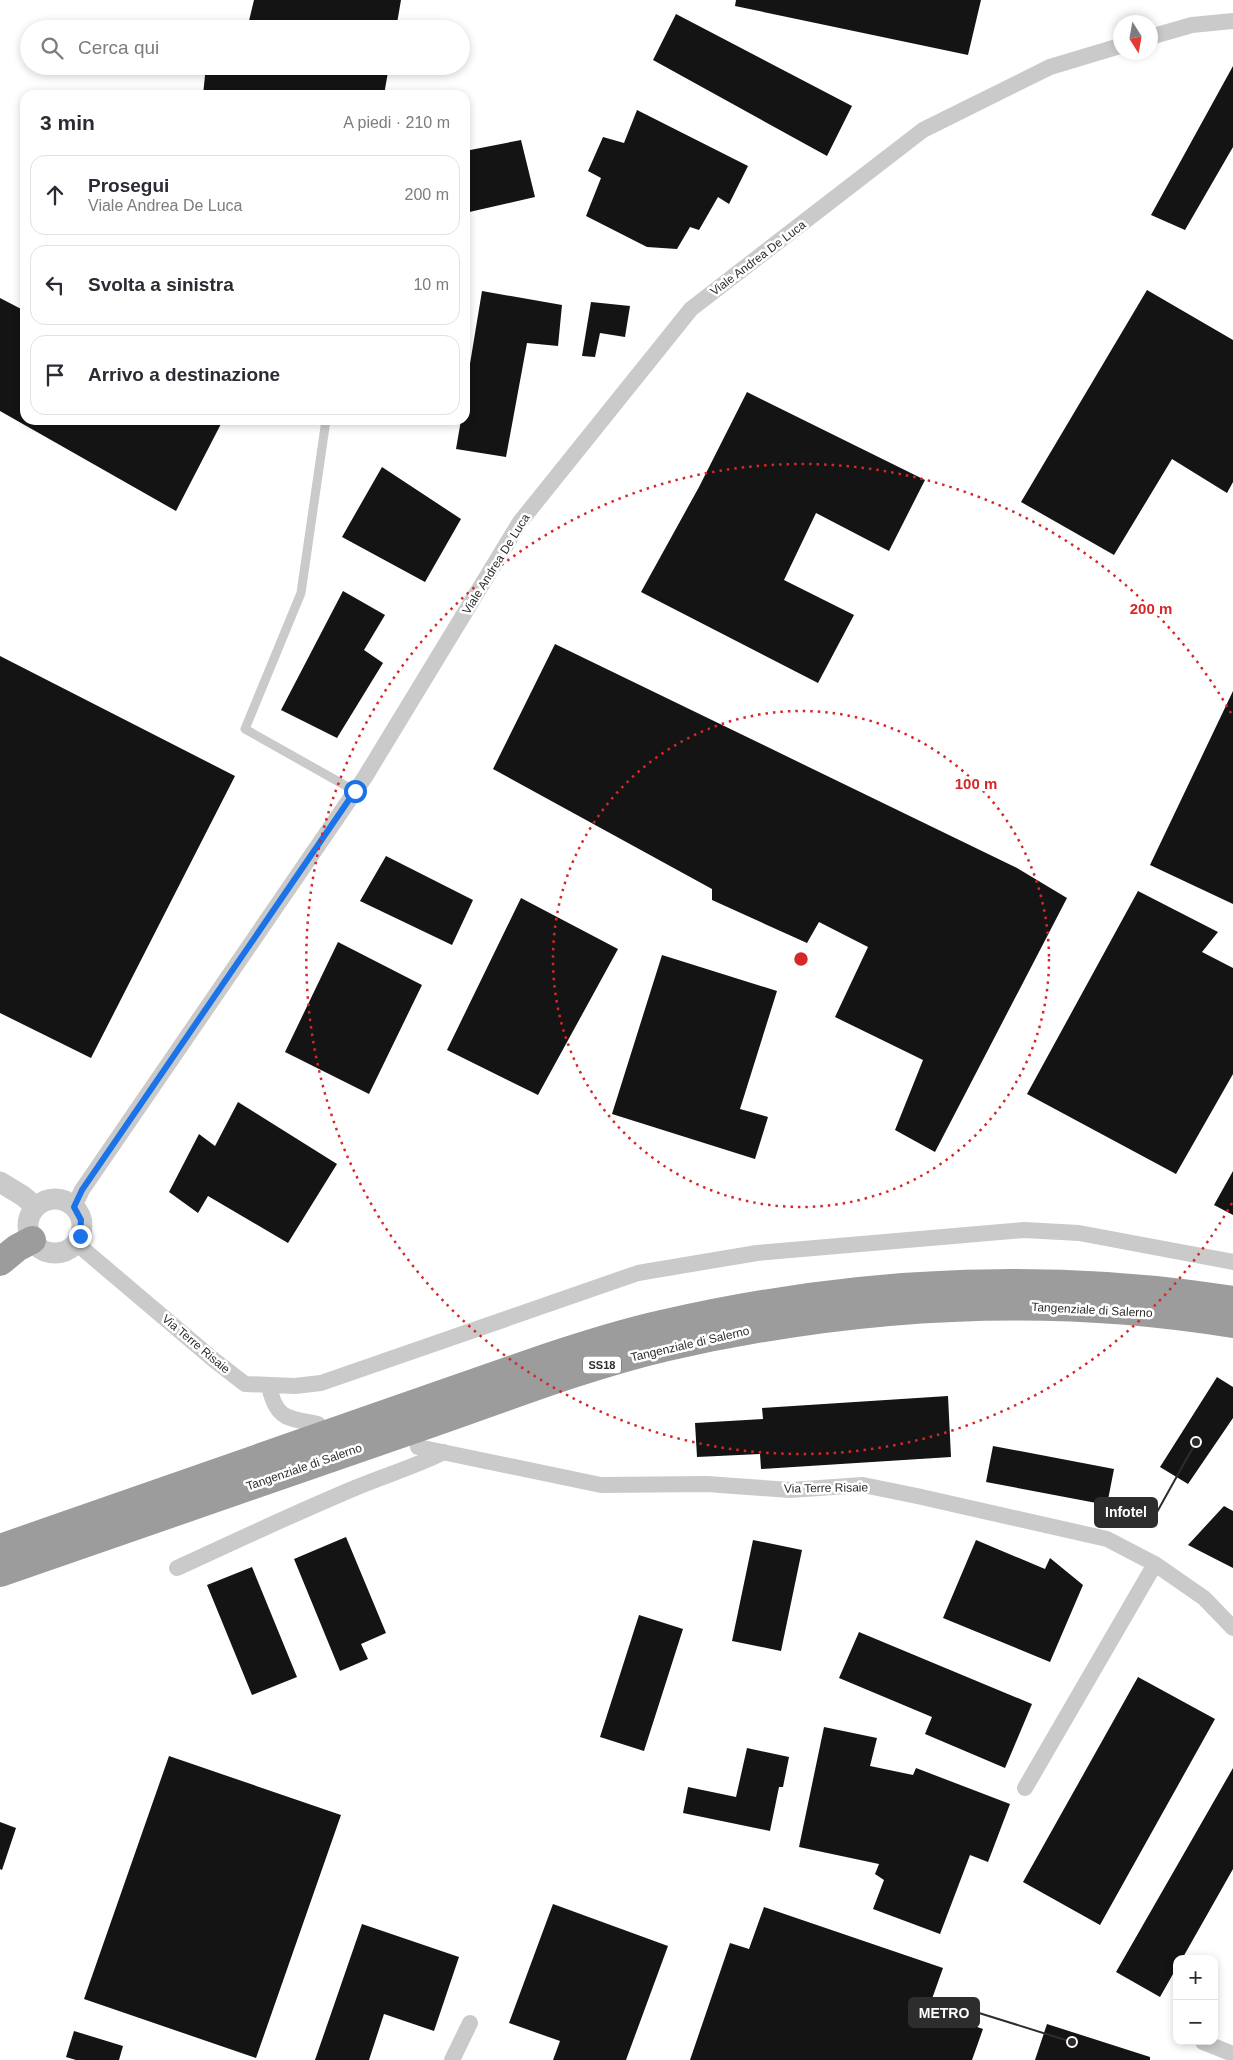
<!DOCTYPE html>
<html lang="it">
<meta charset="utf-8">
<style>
body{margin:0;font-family:Helvetica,sans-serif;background:#f2f2f3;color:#2b2b33}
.controls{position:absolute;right:15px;bottom:15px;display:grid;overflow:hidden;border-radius:10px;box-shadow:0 2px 8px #0003}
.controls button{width:45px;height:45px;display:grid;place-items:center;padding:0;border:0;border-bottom:1px solid #e1e1e2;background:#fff;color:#2b2b33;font:25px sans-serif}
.compass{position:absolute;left:1113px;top:15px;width:45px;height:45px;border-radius:50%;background:#fff;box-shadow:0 2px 8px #0003;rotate:169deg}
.stop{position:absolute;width:15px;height:15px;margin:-11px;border:4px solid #1a73e8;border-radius:50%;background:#fff}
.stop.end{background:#1a73e8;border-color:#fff;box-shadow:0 1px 5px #0008}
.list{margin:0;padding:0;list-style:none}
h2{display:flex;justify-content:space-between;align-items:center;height:65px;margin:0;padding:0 20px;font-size:21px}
h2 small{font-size:16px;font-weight:400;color:#7c7c81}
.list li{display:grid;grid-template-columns:32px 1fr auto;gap:15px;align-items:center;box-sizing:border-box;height:80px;margin:0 10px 10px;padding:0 10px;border:1px solid #e1e1e2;border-radius:15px}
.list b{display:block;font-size:19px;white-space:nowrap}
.list p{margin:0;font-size:16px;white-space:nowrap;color:#7c7c81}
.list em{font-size:16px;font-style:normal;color:#7c7c81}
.icon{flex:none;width:28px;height:28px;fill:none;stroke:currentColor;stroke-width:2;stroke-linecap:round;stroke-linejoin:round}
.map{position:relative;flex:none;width:1233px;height:2060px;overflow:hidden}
.search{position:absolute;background:#fff;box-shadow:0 2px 8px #0003;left:20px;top:20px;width:450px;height:55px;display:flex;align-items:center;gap:12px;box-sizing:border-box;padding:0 18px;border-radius:28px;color:#7c7c81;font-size:19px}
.panel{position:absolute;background:#fff;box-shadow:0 2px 8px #0003;left:20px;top:90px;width:450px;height:335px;border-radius:15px}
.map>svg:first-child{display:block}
.building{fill:#141414}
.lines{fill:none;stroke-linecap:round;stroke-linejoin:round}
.service{stroke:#cacaca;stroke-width:9}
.minor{stroke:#cacaca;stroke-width:16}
.tertiary{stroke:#cacaca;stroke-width:21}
.trunk{stroke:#9c9c9c;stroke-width:28}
.route{stroke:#1a73e8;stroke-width:6}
.ring{fill:none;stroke:#d62828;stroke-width:2.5;stroke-dasharray:2.5 5}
.labels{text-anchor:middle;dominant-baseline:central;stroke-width:5;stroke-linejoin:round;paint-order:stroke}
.shield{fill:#fff;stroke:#6c6c6c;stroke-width:1}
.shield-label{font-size:11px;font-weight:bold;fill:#2d2d2d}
.street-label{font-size:12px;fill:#2d2d2d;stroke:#fff}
.centre{fill:#d62828;stroke:#fff;stroke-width:2.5}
.ring-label{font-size:15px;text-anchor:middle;font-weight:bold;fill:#d62828;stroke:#fff;stroke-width:5;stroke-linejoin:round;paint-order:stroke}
.leader{fill:none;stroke:#2d2d2d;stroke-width:2}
.callout-dot{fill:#2d2d2d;stroke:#fff;stroke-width:2}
.callout{fill:#2d2d2d;stroke:#2d2d2d;stroke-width:2}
.callout-label{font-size:14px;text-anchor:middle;font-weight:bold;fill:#fff}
</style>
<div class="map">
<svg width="1233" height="2060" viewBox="0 0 1233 2060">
<rect width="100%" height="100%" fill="#fff"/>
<!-- building -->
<path class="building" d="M 254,0 L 401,0 L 396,29 L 247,29 Z
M 736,0 L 981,0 L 968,55 L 735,6 Z
M 676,14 L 852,106 L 827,156 L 653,60 Z
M 206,66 L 389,66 L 384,95 L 203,95 Z
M 1233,66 L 1233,147 L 1185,230 L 1151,215 Z
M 637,110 L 748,166 L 729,204 L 718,197 L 699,230 L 690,227 L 677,249 L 647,247 L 586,216 L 601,178 L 588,171 L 603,137 L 624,143 Z
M 521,140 L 535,197 L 465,213 L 465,151 Z
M 1147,290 L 1233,340 L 1233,482 L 1227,493 L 1172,459 L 1114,555 L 1021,502 Z
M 482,291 L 562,305 L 558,346 L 527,343 L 506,457 L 456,449 L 461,420 L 465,420 L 465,394 Z
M 0,298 L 25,311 L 25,420 L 223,420 L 176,511 L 0,411 Z
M 591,302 L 630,306 L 625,337 L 600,333 L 595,357 L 582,356 Z
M 747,392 L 925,480 L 889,551 L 816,513 L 784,580 L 854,615 L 818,683 L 641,592 L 699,487 Z
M 382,467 L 461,519 L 425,582 L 342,537 Z
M 343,591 L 385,615 L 364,650 L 383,663 L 337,738 L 281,710 Z
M 555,644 L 1017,868 L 1067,898 L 935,1152 L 895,1130 L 923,1060 L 835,1017 L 868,947 L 819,922 L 807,943 L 712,900 L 712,889 L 493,769 Z
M 0,656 L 235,776 L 91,1058 L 0,1013 Z
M 1233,691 L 1233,904 L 1150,865 Z
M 386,856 L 473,900 L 452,945 L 360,901 Z
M 1138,891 L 1218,932 L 1202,952 L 1233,968 L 1233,1074 L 1176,1174 L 1027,1094 Z
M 521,898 L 618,949 L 538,1095 L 447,1050 Z
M 338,942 L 422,985 L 369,1094 L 285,1052 Z
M 662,955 L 777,991 L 740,1109 L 768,1117 L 755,1159 L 612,1114 Z
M 238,1102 L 337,1164 L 288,1243 L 208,1196 L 198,1213 L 169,1192 L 199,1134 L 215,1146 Z
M 1233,1171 L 1233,1215 L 1214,1205 Z
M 1217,1377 L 1233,1387 L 1233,1418 L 1188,1484 L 1160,1467 Z
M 948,1396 L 951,1457 L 761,1469 L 760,1454 L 697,1457 L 695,1423 L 763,1419 L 762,1408 Z
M 993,1446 L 1114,1469 L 1107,1505 L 986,1482 Z
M 1224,1506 L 1233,1511 L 1233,1568 L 1188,1545 Z
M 346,1537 L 386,1633 L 361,1644 L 368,1659 L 340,1671 L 294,1559 Z
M 753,1540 L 802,1550 L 781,1651 L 732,1641 Z
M 976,1540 L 1045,1569 L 1050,1558 L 1083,1585 L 1050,1662 L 943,1618 Z
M 252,1567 L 297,1677 L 252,1695 L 207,1585 Z
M 639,1615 L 683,1629 L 644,1751 L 600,1737 Z
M 859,1632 L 1032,1704 L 1005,1768 L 925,1734 L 932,1717 L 839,1678 Z
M 1138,1677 L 1215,1719 L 1100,1925 L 1023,1882 Z
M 824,1727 L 877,1738 L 870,1766 L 913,1775 L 916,1768 L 1010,1804 L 988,1862 L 970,1855 L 940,1934 L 873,1909 L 884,1880 L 875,1874 L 879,1864 L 799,1847 Z
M 747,1748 L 789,1757 L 783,1787 L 779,1787 L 770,1831 L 683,1813 L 688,1787 L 736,1797 Z
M 169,1756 L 341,1815 L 256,2058 L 84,1999 Z
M 1233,1768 L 1233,1869 L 1182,1959 L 1177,1959 L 1177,1967 L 1160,1997 L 1116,1972 Z
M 0,1822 L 16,1828 L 2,1870 L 0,1869 Z
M 553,1904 L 668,1946 L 626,2060 L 553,2060 L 560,2041 L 509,2023 Z
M 764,1907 L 943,1968 L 928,2010 L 983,2029 L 972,2060 L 690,2060 L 730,1943 L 749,1949 Z
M 362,1924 L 459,1957 L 434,2031 L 384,2014 L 369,2060 L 315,2060 Z
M 1047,2024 L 1150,2057 L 1150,2060 L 1035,2060 Z
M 74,2031 L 123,2046 L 119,2060 L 76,2060 L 66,2057 Z"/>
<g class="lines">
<!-- service -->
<path class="service" d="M 326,420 L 301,593 L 245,729 L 355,791"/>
<!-- minor -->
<path class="minor" d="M 1150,37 L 1192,25 L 1233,21
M 74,1207 L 82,1190 L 365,777 L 520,522 L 691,309 L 923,130 L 1050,67 L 1120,46
M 76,1243 L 214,1360 L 245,1384 L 295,1386 L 321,1383 L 638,1273 L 757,1253 L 1024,1230 L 1079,1233 L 1233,1262
M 269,1386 C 276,1420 288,1418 318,1424
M 418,1447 L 601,1485 L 707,1484 L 790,1490 L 863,1485 L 917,1496 L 1107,1539 L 1155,1564 L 1204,1598 L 1233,1628
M 177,1568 C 236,1541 295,1513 355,1488 C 385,1475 415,1467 444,1452
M 1025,1788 L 1155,1564
M 1203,2042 L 1233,2054
M 452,2060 L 470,2023"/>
<!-- tertiary -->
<path class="tertiary" d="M 0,1182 L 23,1196 L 36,1207
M28 1226a27 27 0 1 1 54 0a27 27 0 1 1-54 0Z"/>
<!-- trunk -->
<path class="trunk" d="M 0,1262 L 17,1248 L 32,1240
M 0,1548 L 542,1359 C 581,1346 621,1333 662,1324 C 849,1281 1042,1270 1233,1300
M 0,1573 C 143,1523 286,1473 430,1424 C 508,1397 586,1366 667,1347 C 853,1305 1045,1293 1233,1324"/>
</g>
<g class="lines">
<!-- route -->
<path class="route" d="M 80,1236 L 81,1220 L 74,1207 L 82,1190 L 355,791"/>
</g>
<!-- distance rings -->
<g class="ring">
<circle cx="801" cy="959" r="248"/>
<path d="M1232 1203A495 495 0 1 1 1232 715"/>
</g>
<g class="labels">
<!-- shield labels -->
<rect class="shield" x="583" y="1356.5" width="38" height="17" rx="4"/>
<g class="shield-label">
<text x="602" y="1365">SS18</text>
</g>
<!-- street labels -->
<g class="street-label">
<text transform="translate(758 258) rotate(-37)">Viale Andrea De Luca</text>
<text transform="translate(496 564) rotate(-58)">Viale Andrea De Luca</text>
<text transform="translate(1092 1310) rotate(3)">Tangenziale di Salerno</text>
<text transform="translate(196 1344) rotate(40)">Via Terre Risaie</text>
<text transform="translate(690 1344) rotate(-13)">Tangenziale di Salerno</text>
<text transform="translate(304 1467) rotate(-19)">Tangenziale di Salerno</text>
<text transform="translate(826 1488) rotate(-1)">Via Terre Risaie</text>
</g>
</g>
<circle cx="801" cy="959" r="8" class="centre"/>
<g class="ring-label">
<text x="1151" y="614">200 m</text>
<text x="976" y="789">100 m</text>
</g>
<!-- callouts -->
<path class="leader" d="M1196 1442L1157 1512M1072 2042L979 2013"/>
<g class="callout-dot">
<circle cx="1196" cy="1442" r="5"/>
<circle cx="1072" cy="2042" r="5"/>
</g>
<g class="callout">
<rect x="1095" y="1498" width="62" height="29" rx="5"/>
<rect x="909" y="1998" width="70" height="29" rx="5"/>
</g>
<g class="callout-label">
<text x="1126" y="1517">Infotel</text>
<text x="944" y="2018">METRO</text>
</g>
</svg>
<div class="controls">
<button>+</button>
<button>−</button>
</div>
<svg class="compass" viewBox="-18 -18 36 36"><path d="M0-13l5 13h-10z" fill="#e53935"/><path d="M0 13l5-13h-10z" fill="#7c7c81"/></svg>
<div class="stop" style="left:355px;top:791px"></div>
<div class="stop end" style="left:80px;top:1236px"></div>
<div class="search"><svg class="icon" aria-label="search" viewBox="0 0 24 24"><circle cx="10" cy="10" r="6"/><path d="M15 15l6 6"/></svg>Cerca qui</div>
<section class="panel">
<h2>3 min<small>A piedi · 210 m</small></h2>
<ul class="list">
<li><svg class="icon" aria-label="ahead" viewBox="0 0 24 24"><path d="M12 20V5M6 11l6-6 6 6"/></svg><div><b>Prosegui</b><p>Viale Andrea De Luca</p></div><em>200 m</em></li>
<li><svg class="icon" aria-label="left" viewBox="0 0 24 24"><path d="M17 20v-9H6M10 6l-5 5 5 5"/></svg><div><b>Svolta a sinistra</b></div><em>10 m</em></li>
<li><svg class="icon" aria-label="arrive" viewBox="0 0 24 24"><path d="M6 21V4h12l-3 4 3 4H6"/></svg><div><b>Arrivo a destinazione</b></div></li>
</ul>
</section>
</div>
